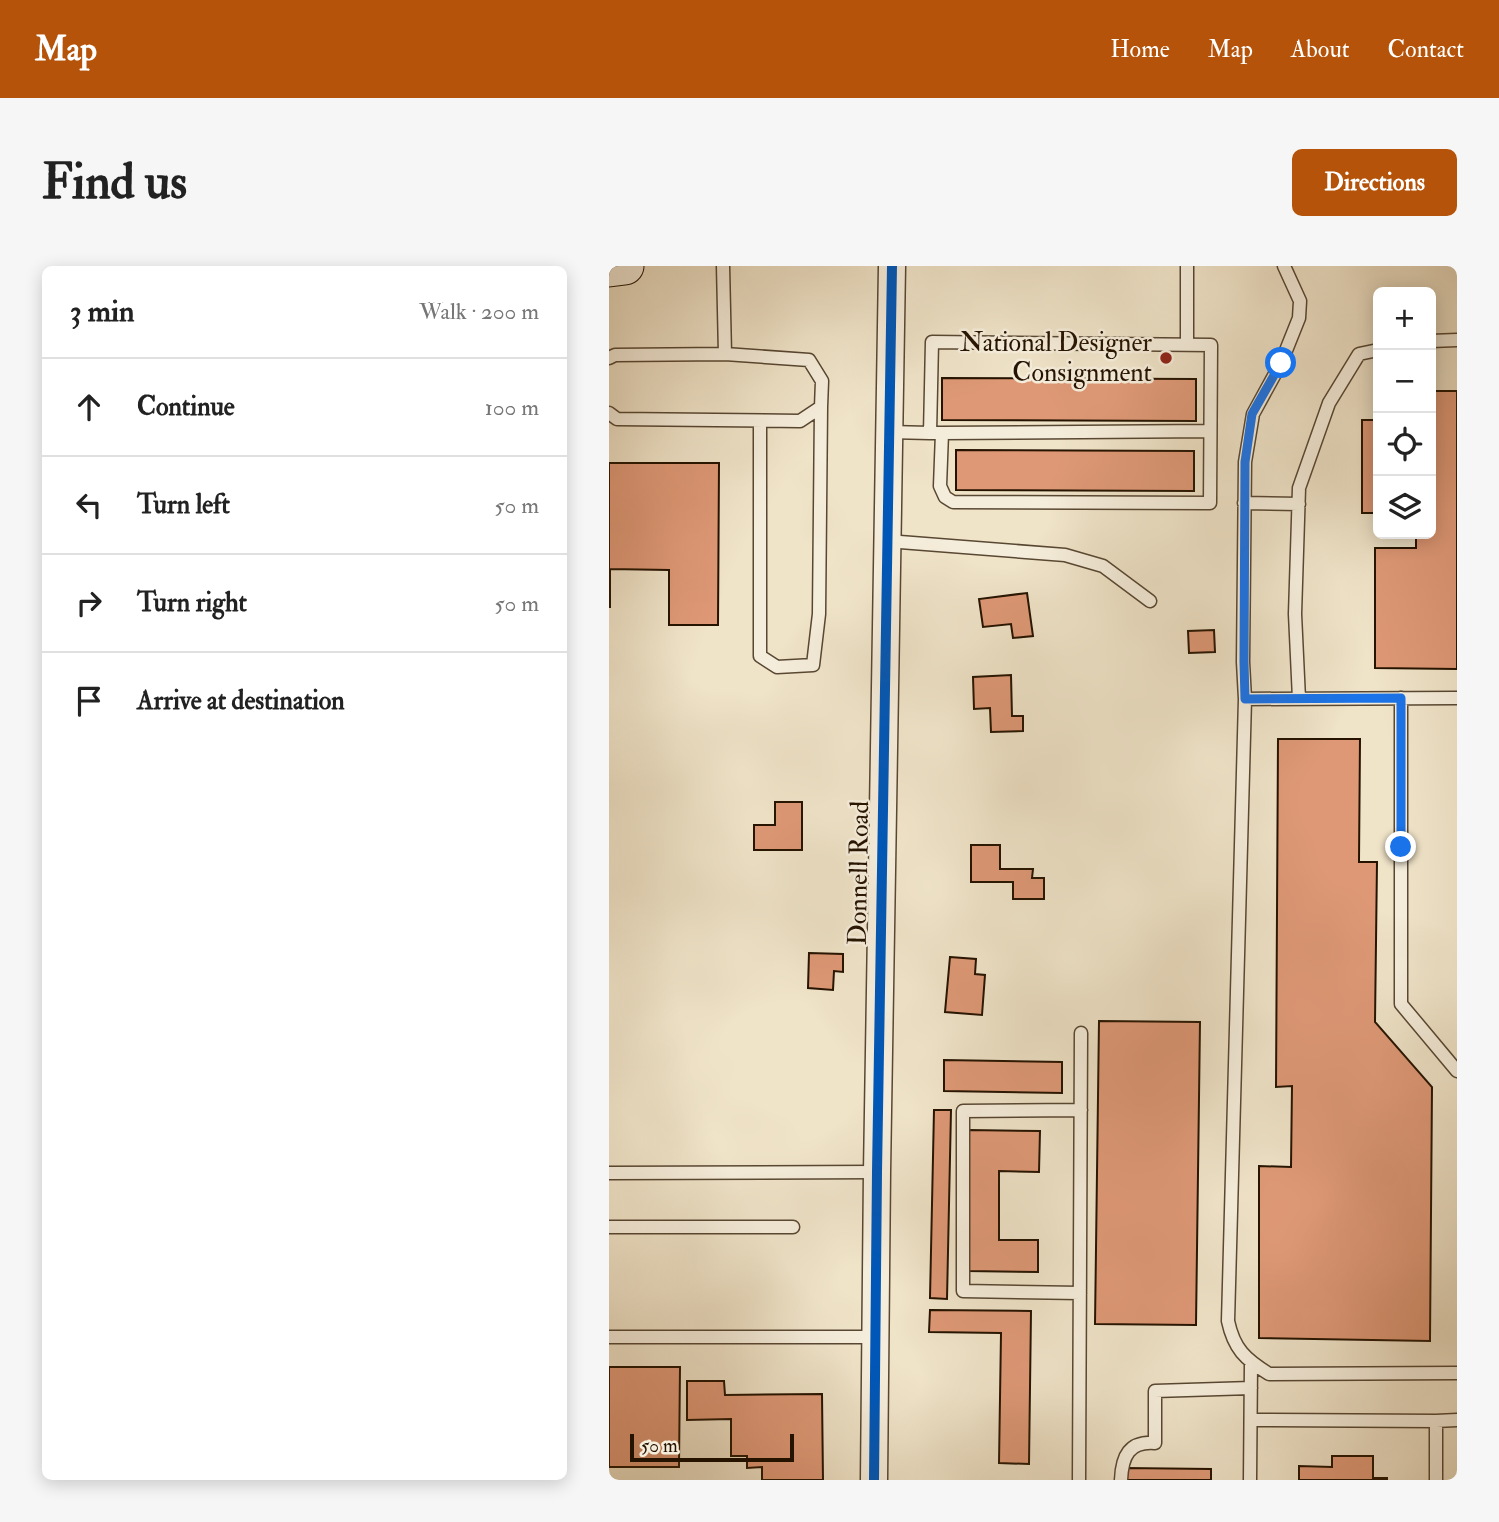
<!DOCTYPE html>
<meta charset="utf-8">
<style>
body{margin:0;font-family:"IM FELL Double Pica",serif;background:#f6f6f6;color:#222}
.controls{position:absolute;right:21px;top:21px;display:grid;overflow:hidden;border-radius:10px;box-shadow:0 4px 18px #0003}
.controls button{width:63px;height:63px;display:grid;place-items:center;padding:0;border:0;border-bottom:2px solid #e0e0e0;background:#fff;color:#222;font:35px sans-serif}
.scale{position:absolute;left:21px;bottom:18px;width:164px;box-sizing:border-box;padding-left:7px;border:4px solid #251300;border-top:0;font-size:19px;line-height:24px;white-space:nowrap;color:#251300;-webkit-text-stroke:5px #f5eddb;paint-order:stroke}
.stop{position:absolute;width:21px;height:21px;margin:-16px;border:5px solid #1a73e8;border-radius:50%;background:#fff}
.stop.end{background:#1a73e8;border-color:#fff;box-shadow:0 2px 7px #0008}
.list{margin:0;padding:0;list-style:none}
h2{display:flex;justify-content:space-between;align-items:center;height:91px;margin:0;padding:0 28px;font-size:30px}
h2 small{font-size:23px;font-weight:400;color:#767676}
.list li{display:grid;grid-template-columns:46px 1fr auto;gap:21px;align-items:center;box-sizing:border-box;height:98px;padding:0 28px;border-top:2px solid #e0e0e0}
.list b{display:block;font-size:26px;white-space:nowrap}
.list em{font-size:23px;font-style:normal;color:#767676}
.icon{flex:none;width:38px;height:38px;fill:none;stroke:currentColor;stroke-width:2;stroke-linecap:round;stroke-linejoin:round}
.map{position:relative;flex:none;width:848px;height:1214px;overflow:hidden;border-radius:10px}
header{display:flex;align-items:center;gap:42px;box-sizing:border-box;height:98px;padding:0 35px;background:#b45309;color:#fff}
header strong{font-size:33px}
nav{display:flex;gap:38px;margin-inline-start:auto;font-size:24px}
.intro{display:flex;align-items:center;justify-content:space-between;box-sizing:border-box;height:168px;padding:0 42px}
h1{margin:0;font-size:49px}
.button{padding:18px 32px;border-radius:10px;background:#b45309;color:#fff;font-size:24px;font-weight:700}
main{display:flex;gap:42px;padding:0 42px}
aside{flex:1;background:#fff;border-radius:10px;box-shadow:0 4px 18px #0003}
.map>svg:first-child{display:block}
.building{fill:#de9876;stroke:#251300;stroke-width:2}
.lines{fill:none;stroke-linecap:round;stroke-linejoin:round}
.lane-casing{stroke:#584732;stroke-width:15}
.street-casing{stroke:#584732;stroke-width:29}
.secondary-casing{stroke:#251300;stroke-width:39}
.lane{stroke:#f5eddb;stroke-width:12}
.street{stroke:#f5eddb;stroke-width:26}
.secondary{stroke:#f5eddb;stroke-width:37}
.cycleway-casing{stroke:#f5eddb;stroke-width:15}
.cycleway{stroke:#0057b8;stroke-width:10}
.route{stroke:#1a73e8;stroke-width:9}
.poi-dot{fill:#8f2418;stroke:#f5eddb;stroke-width:2.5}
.labels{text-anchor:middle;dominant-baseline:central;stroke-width:5;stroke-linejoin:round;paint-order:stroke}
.poi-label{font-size:26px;fill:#251300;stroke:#f5eddb;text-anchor:end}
.street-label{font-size:26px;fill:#251300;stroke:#f5eddb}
</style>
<header>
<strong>Map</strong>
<nav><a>Home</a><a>Map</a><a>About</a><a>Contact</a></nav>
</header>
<div class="intro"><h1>Find us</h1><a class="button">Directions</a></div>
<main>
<aside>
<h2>3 min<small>Walk · 200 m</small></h2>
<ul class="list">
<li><svg class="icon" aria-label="ahead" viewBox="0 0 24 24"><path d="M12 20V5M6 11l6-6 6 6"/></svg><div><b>Continue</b></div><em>100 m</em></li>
<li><svg class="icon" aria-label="left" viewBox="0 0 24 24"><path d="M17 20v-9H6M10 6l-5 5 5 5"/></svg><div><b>Turn left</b></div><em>50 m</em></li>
<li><svg class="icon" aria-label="right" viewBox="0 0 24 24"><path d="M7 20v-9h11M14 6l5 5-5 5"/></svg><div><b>Turn right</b></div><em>50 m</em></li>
<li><svg class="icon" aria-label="arrive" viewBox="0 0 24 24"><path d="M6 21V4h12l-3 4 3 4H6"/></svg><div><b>Arrive at destination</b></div></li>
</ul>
</aside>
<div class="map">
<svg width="848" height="1214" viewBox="0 0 848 1214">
<rect width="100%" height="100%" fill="#efe3c8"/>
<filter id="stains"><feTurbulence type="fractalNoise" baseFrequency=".00286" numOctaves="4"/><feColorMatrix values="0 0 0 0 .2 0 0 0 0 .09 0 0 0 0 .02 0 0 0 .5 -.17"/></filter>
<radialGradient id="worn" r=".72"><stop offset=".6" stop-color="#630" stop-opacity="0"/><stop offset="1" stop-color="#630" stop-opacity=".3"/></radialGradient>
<!-- building -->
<path class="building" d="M 333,112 L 587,113 L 587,155 L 333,154 Z
M 822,125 L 848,125 L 848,403 L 766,402 L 766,282 L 807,282 L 807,268 L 822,268 Z
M 753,154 L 769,154 L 769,247 L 753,247 Z
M 347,184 L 585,185 L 585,225 L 347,224 Z
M 0,197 L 110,197 L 109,359 L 60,359 L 60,304 L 1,303 L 1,341 L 0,341 Z
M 418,327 L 424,370 L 404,372 L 402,358 L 374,361 L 370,333 Z
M 605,364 L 606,386 L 580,387 L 579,365 Z
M 402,409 L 403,450 L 414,450 L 414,465 L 382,466 L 381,442 L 365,443 L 364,411 Z
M 669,473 L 751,473 L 750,596 L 768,596 L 766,756 L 823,821 L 821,1075 L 650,1072 L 650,900 L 682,901 L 683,820 L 667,821 Z
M 166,536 L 193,536 L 193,584 L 145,584 L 145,559 L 166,559 Z
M 362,579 L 391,579 L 391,603 L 424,603 L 423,612 L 435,612 L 435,633 L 404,633 L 404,616 L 362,616 Z
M 200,687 L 234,688 L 234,706 L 225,705 L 224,724 L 199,722 Z
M 341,691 L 367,693 L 366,708 L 376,709 L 373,749 L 336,746 Z
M 490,755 L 591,756 L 587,1059 L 486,1058 Z
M 335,794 L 453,796 L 453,827 L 335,825 Z
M 325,844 L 342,844 L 338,1033 L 321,1032 Z
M 359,864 L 431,865 L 430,906 L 390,905 L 390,974 L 429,974 L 429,1006 L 358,1005 Z
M 321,1044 L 422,1045 L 420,1198 L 390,1197 L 392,1067 L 320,1066 Z
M 0,1101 L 71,1101 L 70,1201 L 0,1201 Z
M 78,1115 L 115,1115 L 116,1129 L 213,1128 L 214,1214 L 153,1214 L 153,1201 L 138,1202 L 138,1190 L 122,1190 L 122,1153 L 78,1154 Z
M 723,1190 L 764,1190 L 764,1212 L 778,1212 L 778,1214 L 690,1214 L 690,1200 L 723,1201 Z
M 516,1202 L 602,1203 L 602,1214 L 516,1214 Z"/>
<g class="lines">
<!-- lane casing -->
<g class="lane-casing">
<path id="lane" d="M 114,0 L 116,88
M 578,0 L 578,79
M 675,0 L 691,35 L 690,52 L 672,97 L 644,148 L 636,196 L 634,396 L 636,433 L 619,1055 C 625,1083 636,1093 660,1108 L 848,1107
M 822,75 L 848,74
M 0,92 L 6,89 L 116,88 L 200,94 L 213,115 L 212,141 L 191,155 L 8,153 L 0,147
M 151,155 L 151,390 L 168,401 L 204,399 L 210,348 L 212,141
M 280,166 L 321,167
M 333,167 L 331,220 L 336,231 L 344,236 L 601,237 L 602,79 L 323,76 L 321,167 L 333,167 L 601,165
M 635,237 L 690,238
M 278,275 L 456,289 L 494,300 L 541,335
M 792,432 L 792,738 L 848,805
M 636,433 L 848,432
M 690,433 L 686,348 L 690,222 L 720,137 L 750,88 L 769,84
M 0,907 L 268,906
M 0,961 L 184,961
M 471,1027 L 354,1025 L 354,845 L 472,844
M 0,1071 L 266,1071
M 642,1154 L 827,1155
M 470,1214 L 472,767
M 512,1214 C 513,1190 520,1175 546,1177 L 546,1125 L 642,1122
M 641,1214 L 642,1097
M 827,1214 L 827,1155 L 848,1154"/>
</g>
<!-- street casing -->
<g class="street-casing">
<path id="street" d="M 265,1214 L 268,906 L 283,0"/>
</g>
<!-- secondary casing -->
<g class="secondary-casing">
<path id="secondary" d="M 0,2 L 16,0"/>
</g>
<!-- lane -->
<use href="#lane" class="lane"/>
<!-- street -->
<use href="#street" class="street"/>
<!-- secondary -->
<use href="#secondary" class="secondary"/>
<!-- cycleway casing -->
<g class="cycleway-casing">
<path id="cycleway" d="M 265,1214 L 268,906 L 283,0"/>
</g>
<!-- cycleway -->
<use href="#cycleway" class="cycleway"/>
</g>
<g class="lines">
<!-- route -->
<path class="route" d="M 672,97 L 643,148 L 636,196 L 635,396 L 636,433 L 792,432 L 792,581"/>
</g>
<!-- markers -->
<circle class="poi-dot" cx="557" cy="92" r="7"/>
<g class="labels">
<!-- poi labels -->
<g class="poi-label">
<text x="543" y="77">National Designer<tspan x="543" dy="30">Consignment</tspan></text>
</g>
<!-- street labels -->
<g class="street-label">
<text transform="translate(250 607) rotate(-89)">Donnell Road</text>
</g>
</g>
<rect width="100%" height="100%" filter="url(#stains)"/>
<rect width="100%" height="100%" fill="url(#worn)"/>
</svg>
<div class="controls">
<button>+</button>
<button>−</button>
<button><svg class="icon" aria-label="locate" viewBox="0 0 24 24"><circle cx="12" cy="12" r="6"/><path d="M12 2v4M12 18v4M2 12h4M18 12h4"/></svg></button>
<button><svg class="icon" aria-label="layers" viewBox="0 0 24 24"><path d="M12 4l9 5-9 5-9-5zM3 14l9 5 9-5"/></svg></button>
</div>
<div class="scale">50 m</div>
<div class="stop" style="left:672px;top:97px"></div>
<div class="stop end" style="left:792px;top:581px"></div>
</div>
</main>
